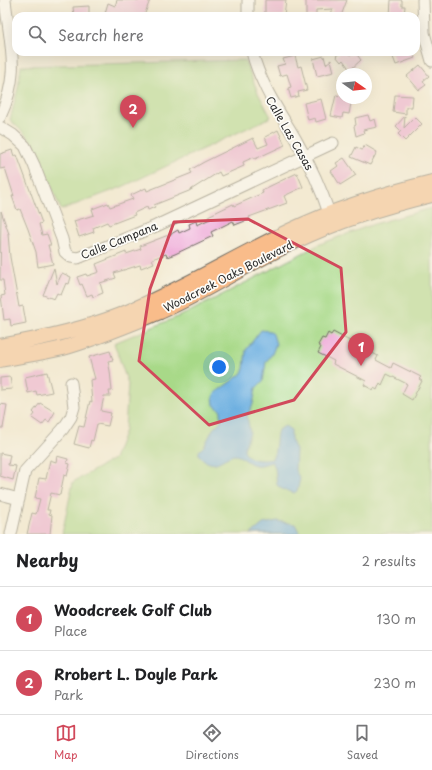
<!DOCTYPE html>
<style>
body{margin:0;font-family:"Playpen Sans",sans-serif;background:#f6f6f6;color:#202124}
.compass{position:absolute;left:336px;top:68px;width:36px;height:36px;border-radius:50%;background:#fff;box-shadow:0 4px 16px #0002;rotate:104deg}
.you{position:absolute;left:219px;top:367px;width:14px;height:14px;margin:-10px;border:3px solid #fff;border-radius:50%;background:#1a73e8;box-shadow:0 0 0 6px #1a73e833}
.badge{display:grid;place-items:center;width:26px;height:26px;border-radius:50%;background:#d1495b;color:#fff;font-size:13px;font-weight:700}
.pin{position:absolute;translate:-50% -33px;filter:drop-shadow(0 1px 2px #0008)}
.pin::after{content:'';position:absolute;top:21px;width:14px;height:12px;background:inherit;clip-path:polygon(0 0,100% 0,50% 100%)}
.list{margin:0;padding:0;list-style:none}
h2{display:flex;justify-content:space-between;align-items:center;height:52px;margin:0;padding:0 16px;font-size:17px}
h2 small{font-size:13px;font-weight:400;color:#757577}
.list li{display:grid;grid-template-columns:26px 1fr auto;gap:12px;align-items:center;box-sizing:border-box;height:64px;padding:0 16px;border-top:1px solid #e0e0e0}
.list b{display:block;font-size:15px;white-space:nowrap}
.list p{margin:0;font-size:13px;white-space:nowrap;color:#757577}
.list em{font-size:13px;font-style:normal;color:#757577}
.icon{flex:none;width:22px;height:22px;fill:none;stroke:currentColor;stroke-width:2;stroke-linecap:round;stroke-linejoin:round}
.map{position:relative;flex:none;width:432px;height:534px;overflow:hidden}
.search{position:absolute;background:#fff;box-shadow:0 4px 16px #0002;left:12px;right:12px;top:12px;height:44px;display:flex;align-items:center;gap:10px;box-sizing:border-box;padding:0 14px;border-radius:12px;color:#757577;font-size:15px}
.sheet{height:180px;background:#fff}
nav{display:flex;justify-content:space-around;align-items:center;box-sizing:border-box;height:56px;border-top:1px solid #e0e0e0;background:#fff;font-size:11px;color:#757577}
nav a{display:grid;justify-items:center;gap:2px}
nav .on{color:#d1495b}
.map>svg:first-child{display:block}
.green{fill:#a8d988;stroke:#6a825a}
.water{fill:#6aaee0;stroke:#4a6c86}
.building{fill:#eda3d6}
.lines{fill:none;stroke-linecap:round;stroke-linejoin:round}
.minor-casing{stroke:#716e65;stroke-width:13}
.major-casing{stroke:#716e65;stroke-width:16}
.minor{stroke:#fff;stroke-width:11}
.major{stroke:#f9bc8a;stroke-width:14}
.marked{fill:none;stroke:#d1495b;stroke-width:3;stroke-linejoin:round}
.labels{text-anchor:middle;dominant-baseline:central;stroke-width:3.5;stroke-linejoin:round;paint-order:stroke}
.street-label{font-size:11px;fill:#2b2b2b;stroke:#fdfcf7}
</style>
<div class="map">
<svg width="432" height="534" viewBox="0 0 432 534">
<rect width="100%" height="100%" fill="#fdfcf7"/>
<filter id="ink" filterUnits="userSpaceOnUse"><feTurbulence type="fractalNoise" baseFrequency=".025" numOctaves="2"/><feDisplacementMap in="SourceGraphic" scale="8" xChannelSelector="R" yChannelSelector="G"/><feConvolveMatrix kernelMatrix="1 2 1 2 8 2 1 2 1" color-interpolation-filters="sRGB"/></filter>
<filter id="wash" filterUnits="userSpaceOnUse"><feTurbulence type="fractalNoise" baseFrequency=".012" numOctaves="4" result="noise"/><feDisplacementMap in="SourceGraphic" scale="16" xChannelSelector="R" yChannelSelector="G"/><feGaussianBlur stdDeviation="0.9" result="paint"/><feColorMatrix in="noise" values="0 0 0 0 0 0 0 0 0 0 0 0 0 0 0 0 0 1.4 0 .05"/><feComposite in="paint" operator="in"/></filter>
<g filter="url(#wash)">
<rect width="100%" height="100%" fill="#f3ead2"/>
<!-- green -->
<path class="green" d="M 245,60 L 258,93 L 271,117 L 122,187 L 61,210 L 36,148 L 27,136 L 10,120 L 18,88 L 21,66 Z
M 432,208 L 432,534 L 62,534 L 73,482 L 114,459 L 125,430 L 128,384 L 114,343 L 187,313 L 320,244 L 374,224 Z"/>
<!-- water -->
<path class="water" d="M 261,330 L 270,331 L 273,334 L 276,344 L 272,354 L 266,362 L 263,381 L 256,388 L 253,404 L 247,416 L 250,432 L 244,449 C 246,461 262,461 272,459 C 277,451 275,439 278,430 L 285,426 L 291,430 L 291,439 L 296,450 L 295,470 L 300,479 L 297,491 L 294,493 L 282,489 L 277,485 L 275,467 L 272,462 C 267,463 261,466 256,465 C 247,464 243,455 234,455 C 219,459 214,472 199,455 L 199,451 L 205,445 L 213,429 L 221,421 L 221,411 L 214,405 L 213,397 L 215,393 L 241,374 L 244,369 L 246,350 Z
M 277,521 L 295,524 L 300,534 L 251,534 L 263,524 Z"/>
<g id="blocks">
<!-- building -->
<path class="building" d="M 117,0 L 150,0 L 144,16 L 115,16 L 105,13 L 108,3 L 115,6 Z
M 265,0 L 286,0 L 284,16 L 265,16 Z
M 306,0 L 347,0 L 341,16 L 331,14 L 333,9 L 316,10 L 316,16 L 306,16 Z
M 391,0 L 402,0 L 402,6 L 405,6 L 404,16 L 390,16 Z
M 89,6 L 89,16 L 74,16 L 73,7 Z
M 341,52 L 348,52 L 350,55 L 355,52 L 361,60 L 350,70 L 343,60 L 341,62 L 336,56 Z
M 391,52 L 412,52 L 415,58 L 396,65 Z
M 295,56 L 298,67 L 301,66 L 307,90 L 298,92 L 299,96 L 291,98 L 288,88 L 291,87 L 287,74 L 280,76 L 277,66 L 285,64 L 283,59 Z
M 324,56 L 326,64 L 331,60 L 334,72 L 317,76 L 313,59 Z
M 420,65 L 429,76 L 423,81 L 426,85 L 419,90 L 407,76 Z
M 336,95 L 342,96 L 342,98 L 352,98 L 349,114 L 343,113 L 342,118 L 331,116 Z
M 395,95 L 413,96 L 412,107 L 406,107 L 406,114 L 393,112 Z
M 321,99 L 326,119 L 316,122 L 315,118 L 308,120 L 304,103 Z
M 368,115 L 370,121 L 375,119 L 377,127 L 363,130 L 364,133 L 356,136 L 354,126 L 356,125 L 355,118 Z
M 405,116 L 404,128 L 415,117 L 422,124 L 405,141 L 398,134 L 401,131 L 396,126 Z
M 278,130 L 285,145 L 255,159 L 254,157 L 243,162 L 244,166 L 221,176 L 219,172 L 189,191 L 154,205 L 155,207 L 148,210 L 147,207 L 134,213 L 135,215 L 109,225 L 107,222 L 93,228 L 94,232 L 79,237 L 74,221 L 94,215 L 92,209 L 108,203 L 110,207 L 133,199 L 131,195 L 146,188 L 147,191 L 192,173 L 190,170 L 204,162 L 253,138 L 258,148 L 268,144 L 265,137 Z
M 365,145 L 377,152 L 370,165 L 351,157 L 356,147 L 362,150 Z
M 12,150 L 14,156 L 17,155 L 42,223 L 39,224 L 42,235 L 47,234 L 51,245 L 48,245 L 53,264 L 38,267 L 36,252 L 28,229 L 20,209 L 17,210 L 12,196 L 14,196 L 5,168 L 0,169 L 0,154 Z
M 344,158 L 356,175 L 340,185 L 331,171 L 338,166 L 336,163 Z
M 297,173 L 303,187 L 284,196 L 287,203 L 249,217 L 250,219 L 235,225 L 233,221 L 211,232 L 213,236 L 175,254 L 167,257 L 166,254 L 152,259 L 154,263 L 141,268 L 140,265 L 114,273 L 116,278 L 100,283 L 103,293 L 93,297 L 92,294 L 87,296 L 82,284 L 80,285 L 77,277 L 86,274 L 87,276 L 99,272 L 96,264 L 126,252 L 126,254 L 141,249 L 140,246 L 171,234 L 178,230 L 179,233 L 190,228 L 189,224 L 196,221 L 197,225 L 210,219 L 208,216 L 233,204 L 234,206 L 263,193 L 262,190 Z
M 1,211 L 9,234 L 8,234 L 10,257 L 19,307 L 23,306 L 26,323 L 11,326 L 10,319 L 4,320 L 1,296 L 5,295 L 3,280 L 0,280 Z
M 54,268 L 57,284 L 62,273 L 71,277 L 69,284 L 66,283 L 61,295 L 57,293 L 54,299 L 43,295 Z
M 333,332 L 378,356 L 376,360 L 391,368 L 393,363 L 421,377 L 419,379 L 422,381 L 412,400 L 402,394 L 407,384 L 387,374 L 382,385 L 380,383 L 377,390 L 374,388 L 373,390 L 364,385 L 366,381 L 333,364 L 334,361 L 318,353 L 321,347 L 318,345 L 322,338 L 325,339 L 328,333 L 331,335 Z
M 110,351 L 113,360 L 108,361 L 110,371 L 112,391 L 109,391 L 110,396 L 104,396 L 101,411 L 111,413 L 108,426 L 97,424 L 93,441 L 91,440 L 89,448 L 74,444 L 79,426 L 84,427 L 90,401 L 92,402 L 90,380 L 95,379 L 89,357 Z
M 47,372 L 52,392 L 37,395 L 36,391 L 28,393 L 25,377 Z
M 10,377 L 12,389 L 0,390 L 0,378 Z
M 40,403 L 55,412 L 49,422 L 46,420 L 42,425 L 32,418 L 35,414 L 33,412 Z
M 0,404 L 7,405 L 3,428 L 0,428 Z
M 0,453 L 10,455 L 8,465 L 16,466 L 13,480 L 0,476 Z
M 57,456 L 68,459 L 67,463 L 70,464 L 67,476 L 64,475 L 60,495 L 51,493 L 47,510 L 50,510 L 49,514 L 52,515 L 50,534 L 27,534 L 32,513 L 36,514 L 40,499 L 35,498 L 39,478 L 46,479 L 50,460 L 56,462 Z"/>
</g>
</g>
<g filter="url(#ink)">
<use href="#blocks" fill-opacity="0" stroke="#716e65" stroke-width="1"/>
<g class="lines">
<!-- minor casing -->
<g class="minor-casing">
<path id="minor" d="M 423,0 L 424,33 L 432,61
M 248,16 L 248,0
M 252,52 C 261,86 279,111 296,140 C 309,163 321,188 329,213
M 0,117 C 21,72 10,46 5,0
M 0,127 L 13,135 L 25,146 L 34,165 L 62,239 L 65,252 L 71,257 L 78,258 L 156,226 L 333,143
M 0,494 L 19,499
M 11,534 L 25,471 L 63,429 L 71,417 L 74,407 L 71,383"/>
</g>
<!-- major casing -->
<g class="major-casing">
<path id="major" d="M 0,346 C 40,339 82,330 120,315 C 179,291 232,258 289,231 C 335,209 382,194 432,182
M 0,360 C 21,356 42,353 63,348 C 95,339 128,325 160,312 C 206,292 248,263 294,242 C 338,221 385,206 432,195"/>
</g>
<!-- minor -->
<use href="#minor" class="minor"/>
<!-- major -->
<use href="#major" class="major"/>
</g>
</g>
<!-- marked area -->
<path d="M0 0H432V534H0ZM 248,219 L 341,268 L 346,332 L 294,400 L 209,425 L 139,361 L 150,289 L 174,222 Z" fill="#f3ead2" fill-opacity=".55" fill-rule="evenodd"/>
<path class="marked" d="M 248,219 L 341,268 L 346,332 L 294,400 L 209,425 L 139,361 L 150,289 L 174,222 Z"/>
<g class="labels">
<!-- street labels -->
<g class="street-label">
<text transform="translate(290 133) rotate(60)">Calle Las Casas</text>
<text transform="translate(119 240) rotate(-22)">Calle Campana</text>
<text transform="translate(228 276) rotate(-27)">Woodcreek Oaks Boulevard</text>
</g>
</g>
</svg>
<svg class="compass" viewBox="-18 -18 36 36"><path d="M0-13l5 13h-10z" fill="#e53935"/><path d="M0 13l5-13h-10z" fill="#757577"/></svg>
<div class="you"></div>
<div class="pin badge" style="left:361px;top:366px">1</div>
<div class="pin badge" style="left:133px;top:128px">2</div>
<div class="search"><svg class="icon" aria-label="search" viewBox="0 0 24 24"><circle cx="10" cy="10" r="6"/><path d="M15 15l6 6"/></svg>Search here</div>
</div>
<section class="sheet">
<h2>Nearby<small>2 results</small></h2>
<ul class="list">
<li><span class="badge">1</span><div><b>Woodcreek Golf Club</b><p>Place</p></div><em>130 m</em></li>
<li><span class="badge">2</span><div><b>Rrobert L. Doyle Park</b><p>Park</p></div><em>230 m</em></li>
</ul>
</section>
<nav>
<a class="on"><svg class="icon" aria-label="map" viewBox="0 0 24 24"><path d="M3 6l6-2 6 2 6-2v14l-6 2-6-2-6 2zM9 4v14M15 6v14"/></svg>Map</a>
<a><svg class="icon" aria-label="directions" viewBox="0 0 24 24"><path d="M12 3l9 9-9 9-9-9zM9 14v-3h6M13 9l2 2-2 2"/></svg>Directions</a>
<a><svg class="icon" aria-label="saved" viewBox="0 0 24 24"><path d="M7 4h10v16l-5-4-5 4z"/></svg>Saved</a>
</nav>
